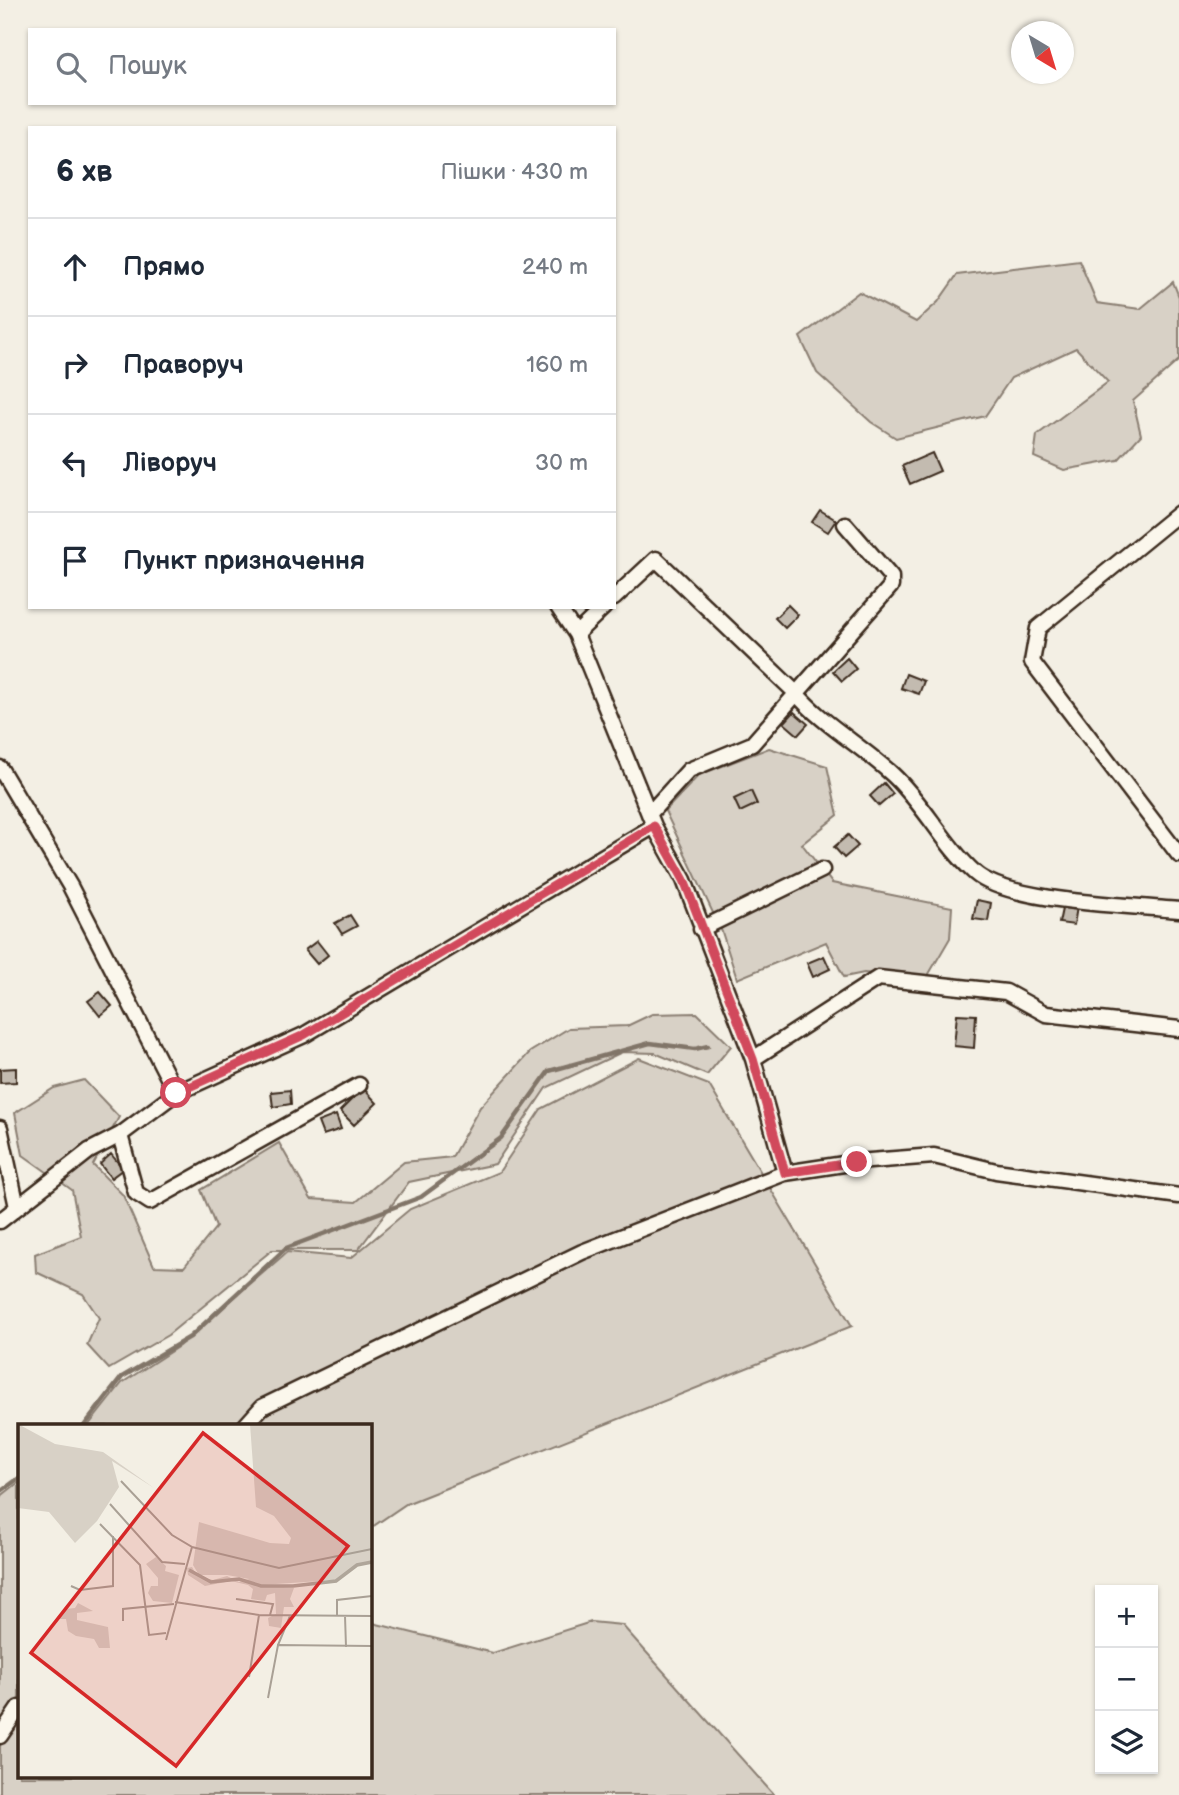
<!DOCTYPE html>
<html lang="uk">
<meta charset="utf-8">
<style>
body{margin:0;font-family:"Balsamiq Sans",sans-serif;background:#f2f2f3;color:#1f2937}
.controls{position:absolute;right:21px;bottom:21px;display:grid;overflow:hidden;border-radius:0px;box-shadow:0 2px 5px #0004}
.controls button{width:63px;height:63px;display:grid;place-items:center;padding:0;border:0;border-bottom:2px solid #e0e1e3;background:#fff;color:#1f2937;font:35px sans-serif}
.compass{position:absolute;left:1011px;top:21px;width:63px;height:63px;border-radius:50%;background:#fff;box-shadow:0 2px 5px #0004;rotate:142deg}
.stop{position:absolute;width:21px;height:21px;margin:-16px;border:5px solid #d1495b;border-radius:50%;background:#fff}
.stop.end{background:#d1495b;border-color:#fff;box-shadow:0 2px 7px #0008}
.list{margin:0;padding:0;list-style:none}
h2{display:flex;justify-content:space-between;align-items:center;height:91px;margin:0;padding:0 28px;font-size:30px}
h2 small{font-size:23px;font-weight:400;color:#747a83}
.list li{display:grid;grid-template-columns:46px 1fr auto;gap:21px;align-items:center;box-sizing:border-box;height:98px;padding:0 28px;border-top:2px solid #e0e1e3}
.list b{display:block;font-size:26px;white-space:nowrap}
.list em{font-size:23px;font-style:normal;color:#747a83}
.icon{flex:none;width:38px;height:38px;fill:none;stroke:currentColor;stroke-width:2;stroke-linecap:round;stroke-linejoin:round}
.map{position:relative;flex:none;width:1179px;height:1795px;overflow:hidden}
.search{position:absolute;background:#fff;box-shadow:0 2px 5px #0004;left:28px;top:28px;width:588px;height:77px;display:flex;align-items:center;gap:18px;box-sizing:border-box;padding:0 24px;border-radius:0px;color:#747a83;font-size:26px}
.panel{position:absolute;background:#fff;box-shadow:0 2px 5px #0004;left:28px;top:126px;width:588px;height:483px;border-radius:0px}
.map>svg:first-child{display:block}
.green{fill:#d8d1c6;stroke:#8a7e72;stroke-width:2}
.lines{fill:none;stroke-linecap:round;stroke-linejoin:round}
.stream{stroke:#817468;stroke-width:4.5}
.building{fill:#c3bbb0;stroke:#3b2a1e;stroke-width:2}
.street-casing{stroke:#3b2a1e;stroke-width:19}
.street{stroke:#fbf7ec;stroke-width:14}
.route{stroke:#d1495b;stroke-width:9}
.inset-river{fill:none;stroke:#afa69a;stroke-width:3.5}
.inset-road{fill:none;stroke:#a9a095;stroke-width:2}
.view{fill:#d62828;fill-opacity:0.15;stroke:#d62828;stroke-width:3.5}
.inset-edge{fill:none;stroke:#3b2a1e;stroke-width:3.5}
</style>
<div class="map">
<svg width="1179" height="1795" viewBox="0 0 1179 1795">
<rect width="100%" height="100%" fill="#f3efe4"/>
<filter id="ink" filterUnits="userSpaceOnUse"><feTurbulence type="fractalNoise" baseFrequency=".0143" numOctaves="2"/><feDisplacementMap in="SourceGraphic" scale="14" xChannelSelector="R" yChannelSelector="G"/><feConvolveMatrix kernelMatrix="1 2 1 2 8 2 1 2 1" color-interpolation-filters="sRGB"/></filter>
<g filter="url(#ink)">
<!-- green -->
<path class="green" d="M 1079,260 L 1097,303 L 1140,309 L 1173,282 L 1179,297 L 1179,360 L 1133,401 L 1141,435 L 1118,460 L 1064,470 L 1034,457 L 1037,435 L 1108,382 L 1076,348 L 1011,378 L 985,416 L 896,438 L 871,422 L 817,373 L 800,337 L 859,292 L 916,322 L 938,302 L 957,275 Z
M 769,748 L 827,766 L 838,815 L 802,844 L 832,883 L 952,907 L 950,938 L 926,979 L 864,973 L 844,977 L 826,942 L 737,979 L 722,932 L 665,811 L 699,775 Z
M 697,1013 L 731,1046 L 707,1075 L 655,1053 L 622,1052 L 546,1088 L 495,1164 L 409,1182 L 358,1250 L 272,1250 L 168,1335 L 109,1369 L 87,1345 L 99,1318 L 83,1294 L 36,1272 L 35,1254 L 81,1236 L 72,1190 L 23,1155 L 15,1113 L 54,1088 L 84,1080 L 119,1117 L 93,1165 L 123,1195 L 154,1266 L 184,1267 L 216,1227 L 201,1190 L 279,1143 L 311,1199 L 356,1202 L 404,1162 L 452,1157 L 480,1107 L 530,1052 L 569,1028 L 627,1026 L 652,1014 Z
M 639,1058 L 709,1085 L 852,1326 L 406,1504 L 369,1529 L 369,1426 L 88,1426 L 122,1383 L 179,1346 L 287,1252 L 351,1258 L 410,1209 L 499,1172 L 541,1109 Z
M 19,1482 L 19,1776 L 369,1776 L 369,1622 L 493,1653 L 591,1622 L 622,1625 L 774,1795 L 0,1795 L 0,1497 Z"/>
<g class="lines">
<!-- stream -->
<path class="stream" d="M 84,1426 L 122,1377 L 190,1337 L 286,1248 L 421,1197 L 501,1138 L 549,1071 L 650,1043 L 695,1049 L 708,1046
M 0,1492 L 19,1478"/>
</g>
<!-- building -->
<path class="building" d="M 932,453 L 940,471 L 910,484 L 902,466 Z
M 820,510 L 836,520 L 828,532 L 812,522 Z
M 788,605 L 798,615 L 785,628 L 775,618 Z
M 847,658 L 856,669 L 842,681 L 833,671 Z
M 906,674 L 924,681 L 919,694 L 901,688 Z
M 794,712 L 808,724 L 798,735 L 784,723 Z
M 884,783 L 893,794 L 879,806 L 870,796 Z
M 751,791 L 757,804 L 740,812 L 734,799 Z
M 848,835 L 858,846 L 844,858 L 834,847 Z
M 977,900 L 991,903 L 988,921 L 973,919 Z
M 1063,904 L 1077,907 L 1074,925 L 1059,923 Z
M 350,915 L 357,926 L 342,934 L 335,923 Z
M 317,941 L 328,955 L 317,964 L 305,950 Z
M 824,956 L 830,969 L 813,977 L 807,963 Z
M 100,992 L 112,1006 L 100,1016 L 88,1001 Z
M 957,1014 L 976,1015 L 974,1048 L 954,1046 Z
M 16,1068 L 16,1082 L 0,1083 L 0,1069 Z
M 363,1088 L 377,1103 L 354,1125 L 340,1111 Z
M 290,1090 L 291,1104 L 273,1107 L 271,1092 Z
M 336,1115 L 341,1129 L 323,1135 L 318,1122 Z
M 111,1154 L 123,1169 L 111,1178 L 100,1164 Z"/>
<g class="lines">
<!-- street casing -->
<g class="street-casing">
<path id="street" d="M 1179,513 L 1038,628 L 1032,662 L 1179,855
M 614,598 L 656,559 L 795,692 C 823,725 861,745 893,775 C 924,804 943,844 975,873 C 1009,903 1132,905 1179,910
M 558,607 L 576,634 L 654,826 L 684,880 L 753,1059 L 785,1173 L 857,1162 L 934,1156 L 996,1171 L 1179,1196
M 576,634 L 604,607
M 0,768 L 70,886 L 176,1093
M 649,814 L 689,770 L 752,744 L 891,586 L 891,577 L 845,524
M 701,929 L 822,870
M 753,1059 L 878,978 L 1006,992 L 1046,1014 L 1179,1029
M 0,1128 L 17,1207
M 120,1135 L 136,1193 L 150,1202 L 359,1085
M 0,1221 L 89,1151 L 120,1135 L 176,1093 L 304,1035 L 654,826
M 245,1426 L 262,1407 L 582,1252 L 785,1173
M 0,1736 L 19,1708"/>
</g>
<!-- street -->
<use href="#street" class="street"/>
</g>
</g>
<g class="lines" filter="url(#ink)">
<!-- route -->
<path class="route" d="M 176,1093 L 304,1035 L 654,826 L 684,880 L 753,1059 L 785,1173 L 857,1162"/>
</g>
<!-- overview -->
<g transform="translate(18 1424)">
<rect width="354" height="354" fill="#f3efe4"/>
<path d="M 0,0 L 37,20 L 85,28 L 136,64 L 94,37 L 101,63 L 79,97 L 57,119 L 31,88 L 0,84 ZM 232,0 L 353,0 L 353,137 L 338,141 L 318,156 L 243,161 L 276,164 L 272,175 L 276,183 L 266,183 L 263,204 L 251,202 L 250,194 L 258,190 L 257,169 L 249,171 L 247,177 L 233,175 L 235,165 L 230,161 L 213,157 L 187,162 L 170,151 L 169,144 L 174,143 L 178,150 L 183,153 L 195,156 L 209,152 L 221,158 L 231,155 L 209,151 L 181,151 L 175,141 L 181,98 L 252,119 L 271,120 L 273,114 L 256,92 L 238,83 ZM 138,133 L 148,142 L 147,147 L 161,151 L 154,179 L 135,177 L 130,169 L 133,162 L 140,162 L 140,154 L 128,140 ZM 60,179 L 75,187 L 59,189 L 59,196 L 90,203 L 92,224 L 81,224 L 76,215 L 58,212 L 50,207 L 48,195 L 41,195 L 47,185 L 57,184 Z" fill="#d8d1c6"/>
<path class="inset-river" d="M 171,146 L 193,158 L 221,155 L 243,162 L 275,162 L 318,157 L 339,141 L 354,138"/>
<path class="inset-road" d="M 103,57 L 154,111 L 174,123 L 148,216M 92,80 L 144,138 L 167,140M 82,100 L 122,141 L 131,211 L 148,209M 174,123 L 261,144 L 354,125M 53,162 L 62,166 L 95,162 L 95,112M 218,175 L 255,180 L 252,191M 157,178 L 241,191 L 354,192M 319,192 L 319,176 L 354,172M 327,192 L 328,223M 105,197 L 105,185 L 156,180M 260,221 L 272,192M 231,253 L 241,191M 250,274 L 260,221 L 354,222"/>
<path class="view" d="M 185,9 L 330,122 L 158,342 L 13,229 Z"/>
<rect width="354" height="354" class="inset-edge"/>
</g>
</svg>
<div class="controls">
<button>+</button>
<button>−</button>
<button><svg class="icon" aria-label="layers" viewBox="0 0 24 24"><path d="M12 4l9 5-9 5-9-5zM3 14l9 5 9-5"/></svg></button>
</div>
<svg class="compass" viewBox="-18 -18 36 36"><path d="M0-13l5 13h-10z" fill="#e53935"/><path d="M0 13l5-13h-10z" fill="#747a83"/></svg>
<div class="stop" style="left:176px;top:1093px"></div>
<div class="stop end" style="left:857px;top:1162px"></div>
<div class="search"><svg class="icon" aria-label="search" viewBox="0 0 24 24"><circle cx="10" cy="10" r="6"/><path d="M15 15l6 6"/></svg>Пошук</div>
<section class="panel">
<h2>6 хв<small>Пішки · 430 m</small></h2>
<ul class="list">
<li><svg class="icon" aria-label="ahead" viewBox="0 0 24 24"><path d="M12 20V5M6 11l6-6 6 6"/></svg><div><b>Прямо</b></div><em>240 m</em></li>
<li><svg class="icon" aria-label="right" viewBox="0 0 24 24"><path d="M7 20v-9h11M14 6l5 5-5 5"/></svg><div><b>Праворуч</b></div><em>160 m</em></li>
<li><svg class="icon" aria-label="left" viewBox="0 0 24 24"><path d="M17 20v-9H6M10 6l-5 5 5 5"/></svg><div><b>Ліворуч</b></div><em>30 m</em></li>
<li><svg class="icon" aria-label="arrive" viewBox="0 0 24 24"><path d="M6 21V4h12l-3 4 3 4H6"/></svg><div><b>Пункт призначення</b></div></li>
</ul>
</section>
</div>
